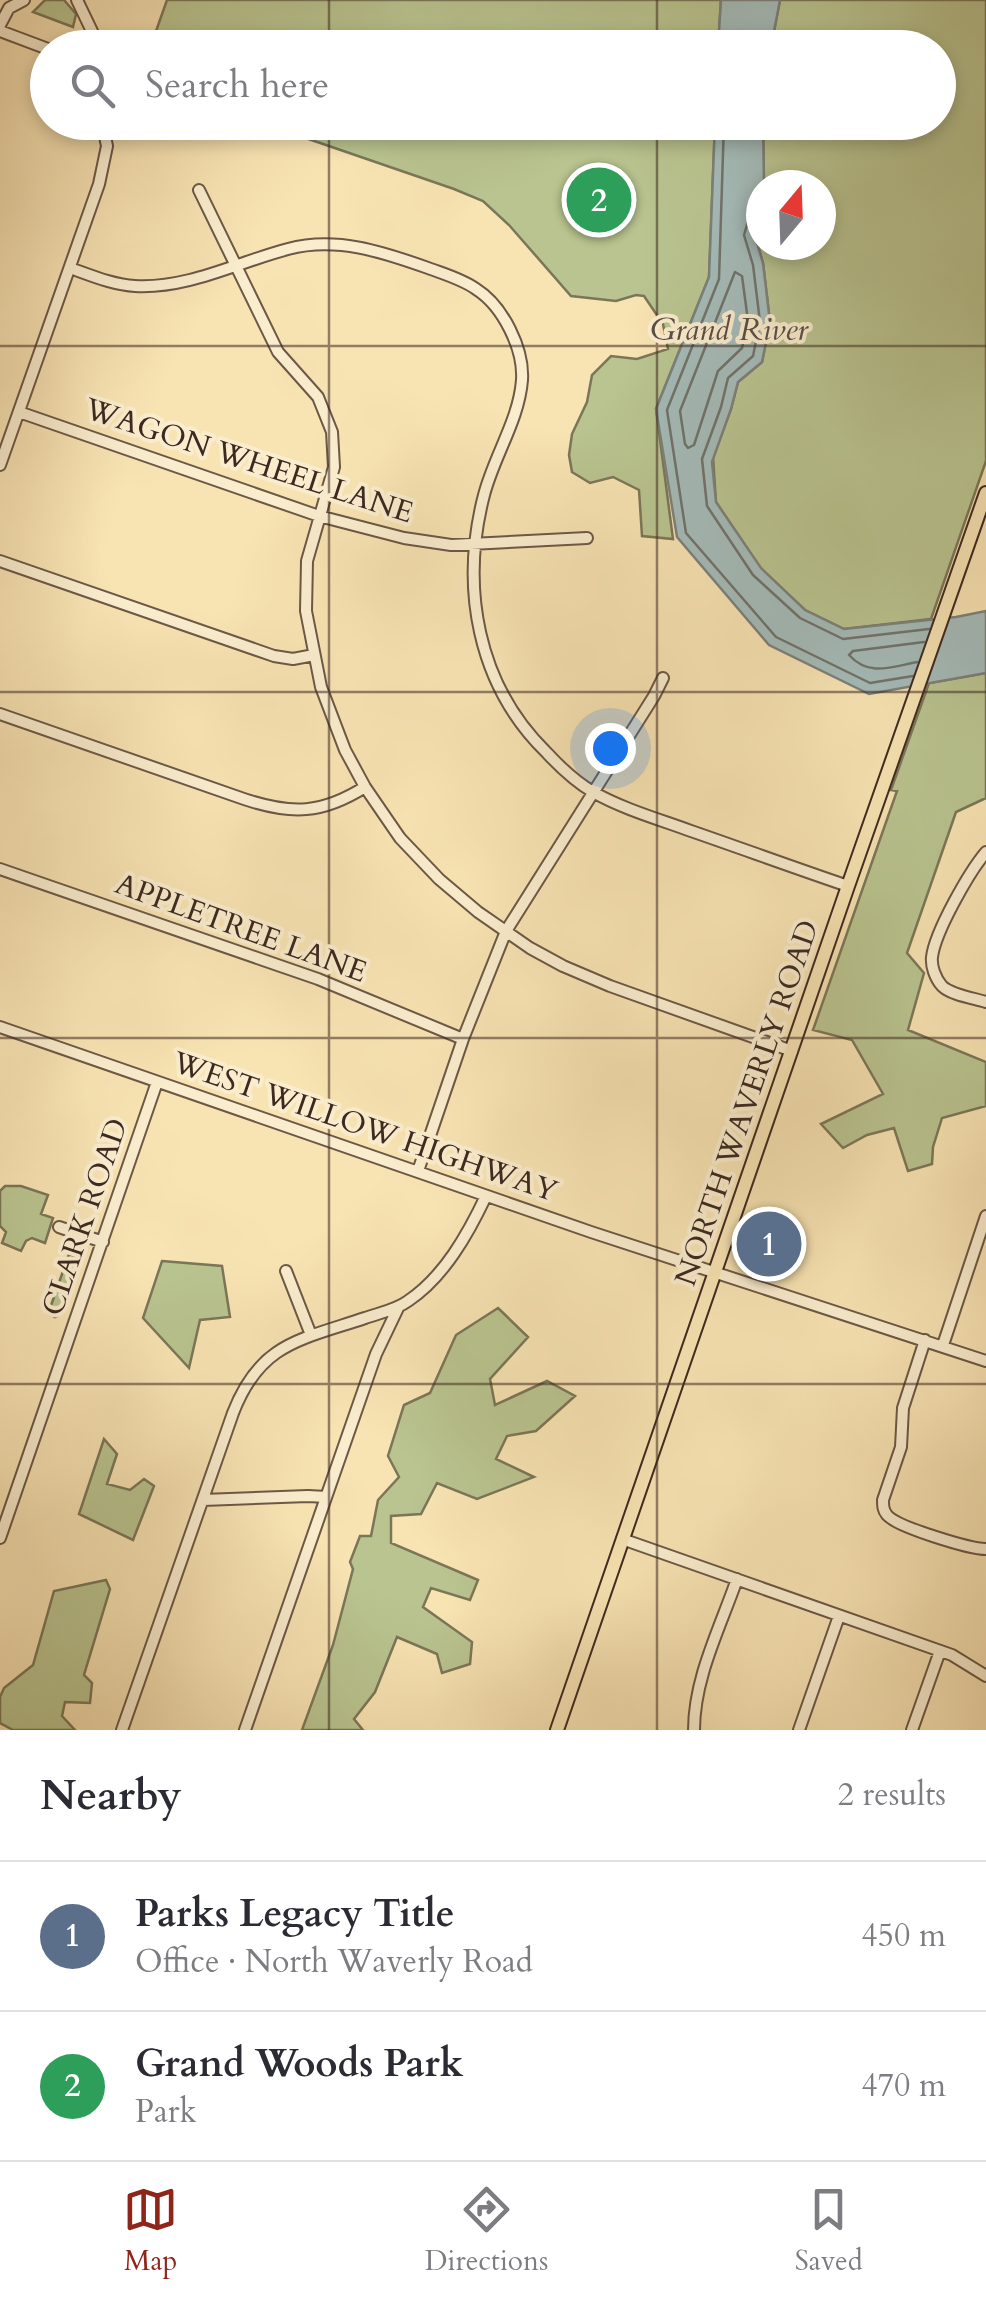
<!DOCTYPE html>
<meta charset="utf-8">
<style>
body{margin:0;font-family:Cardo,serif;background:#f2f2f3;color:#2b2b33}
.compass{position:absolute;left:746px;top:170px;width:90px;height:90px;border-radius:50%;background:#fff;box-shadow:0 5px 15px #0003;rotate:19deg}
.you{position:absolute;left:610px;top:748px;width:35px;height:35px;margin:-25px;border:8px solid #fff;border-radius:50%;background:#1a73e8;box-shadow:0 0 0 15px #1a73e833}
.badge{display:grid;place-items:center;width:65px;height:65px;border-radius:50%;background:#8f2418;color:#fff;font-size:32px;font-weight:700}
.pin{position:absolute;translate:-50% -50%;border:5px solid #fff;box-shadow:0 2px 10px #0006}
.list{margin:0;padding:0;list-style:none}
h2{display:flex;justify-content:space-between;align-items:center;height:130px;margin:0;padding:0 40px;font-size:42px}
h2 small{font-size:32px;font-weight:400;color:#7c7c81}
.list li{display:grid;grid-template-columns:65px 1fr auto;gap:30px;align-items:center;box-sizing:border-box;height:150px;padding:0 40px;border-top:2px solid #e1e1e2}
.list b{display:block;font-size:38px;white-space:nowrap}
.list p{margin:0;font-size:32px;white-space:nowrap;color:#7c7c81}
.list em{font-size:32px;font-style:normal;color:#7c7c81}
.icon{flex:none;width:55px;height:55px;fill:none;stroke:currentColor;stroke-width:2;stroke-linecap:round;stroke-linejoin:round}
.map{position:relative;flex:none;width:986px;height:1730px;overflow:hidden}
.search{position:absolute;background:#fff;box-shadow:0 5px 15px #0003;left:30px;right:30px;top:30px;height:110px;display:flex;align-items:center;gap:25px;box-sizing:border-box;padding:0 35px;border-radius:55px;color:#7c7c81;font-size:38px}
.sheet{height:430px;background:#fff}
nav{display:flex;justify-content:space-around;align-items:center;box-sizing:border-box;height:140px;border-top:2px solid #e1e1e2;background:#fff;font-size:28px;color:#7c7c81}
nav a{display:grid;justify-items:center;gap:5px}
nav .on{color:#8f2418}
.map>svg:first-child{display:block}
.green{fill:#b9c490;stroke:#7b7658;stroke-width:2.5}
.water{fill:#a4bbb9;stroke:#7b817c;stroke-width:2.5}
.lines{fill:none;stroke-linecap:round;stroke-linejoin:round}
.shore{stroke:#70726c;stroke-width:2.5}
.minor-casing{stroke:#6c5845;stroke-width:14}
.major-casing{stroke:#3d2920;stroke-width:16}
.minor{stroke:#faedce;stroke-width:10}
.major{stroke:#f8e3b3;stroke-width:12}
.grid{fill:none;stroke:#3d2920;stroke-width:2.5;stroke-opacity:0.55}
.labels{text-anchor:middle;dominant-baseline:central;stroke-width:8;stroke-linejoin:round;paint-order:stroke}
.street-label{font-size:30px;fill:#3d2920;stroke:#faedce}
.water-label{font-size:32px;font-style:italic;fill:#574e46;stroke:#faedce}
</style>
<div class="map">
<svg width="986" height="1730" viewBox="0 0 986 1730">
<rect width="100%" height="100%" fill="#f8e3b3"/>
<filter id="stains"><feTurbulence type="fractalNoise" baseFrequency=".002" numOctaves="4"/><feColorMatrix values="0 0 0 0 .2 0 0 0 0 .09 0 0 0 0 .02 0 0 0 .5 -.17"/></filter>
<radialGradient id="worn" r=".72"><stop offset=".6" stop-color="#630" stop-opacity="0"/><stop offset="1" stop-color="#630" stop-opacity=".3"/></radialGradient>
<!-- green -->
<path class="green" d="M 45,0 L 64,0 L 76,14 L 73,27 L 33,12 Z
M 167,0 L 721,0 L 718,47 L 150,48 Z
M 780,0 L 986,0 L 986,461 L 931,619 L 844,629 L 805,610 L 760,568 L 716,502 L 713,457 L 731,409 L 738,382 L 762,362 L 770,322 L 763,263 L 754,233 L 761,208 L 761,245 L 821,245 L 821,185 L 764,185 L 763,123 L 938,122 L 938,48 L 771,47 Z
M 262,123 L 715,123 L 709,277 L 656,409 L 673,539 L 642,536 L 639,490 L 613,477 L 590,483 L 572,472 L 569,455 L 572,434 L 587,402 L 592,375 L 611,356 L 637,359 L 668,349 L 663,324 L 644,296 L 636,295 L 616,301 L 571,296 L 509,225 L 483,201 L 454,189 Z
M 986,673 L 986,798 L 956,812 L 907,953 L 924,973 L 908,1030 L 986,1062 L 986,1106 L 942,1118 L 933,1147 L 932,1164 L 908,1171 L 894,1128 L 867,1135 L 843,1148 L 821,1124 L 883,1094 L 852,1040 L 813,1030 L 897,791 L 891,790 L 929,683 Z
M 5,1186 L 21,1186 L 48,1195 L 41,1214 L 53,1218 L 45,1243 L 32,1238 L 26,1241 L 21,1251 L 2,1243 L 6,1232 L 0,1226 L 0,1191 Z
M 69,1254 L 80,1258 L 61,1314 L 55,1317 L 48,1314 Z
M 162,1261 L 222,1266 L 230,1317 L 200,1320 L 189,1368 L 143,1318 Z
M 498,1308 L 528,1337 L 490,1379 L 495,1405 L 547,1381 L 575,1396 L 536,1431 L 507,1436 L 496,1459 L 534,1477 L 477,1499 L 437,1483 L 421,1514 L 391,1516 L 391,1543 L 478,1580 L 470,1600 L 431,1588 L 423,1607 L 472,1642 L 470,1664 L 442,1673 L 437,1654 L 397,1637 L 375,1692 L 354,1719 L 363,1730 L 302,1730 L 333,1645 L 353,1569 L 350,1562 L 360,1536 L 371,1536 L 378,1500 L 399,1477 L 388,1456 L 404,1405 L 430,1393 L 456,1335 Z
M 104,1439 L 117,1454 L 107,1484 L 130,1490 L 144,1479 L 154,1486 L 133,1540 L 79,1514 Z
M 106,1580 L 110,1589 L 84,1675 L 92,1683 L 90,1703 L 65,1702 L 62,1716 L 75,1730 L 13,1730 L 0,1723 L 0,1697 L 4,1688 L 33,1665 L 54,1591 Z"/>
<!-- water -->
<path class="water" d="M 721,0 L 780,0 L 771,47 L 718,47 Z
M 715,123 L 763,123 L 764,185 L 761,185 L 761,208 L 754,233 L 763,263 L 770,322 L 762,362 L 738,382 L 731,409 L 712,462 L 716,502 L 761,568 L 805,610 L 844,629 L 956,617 L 986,611 L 986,673 L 869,694 L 769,645 L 677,537 L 656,409 L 709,277 Z"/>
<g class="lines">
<!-- shore -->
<path class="shore" d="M 724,122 L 719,279 L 667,410 L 686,533 L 776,637 L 870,683 L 913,676
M 761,214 L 749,218 L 744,235 L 753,265 L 760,322 L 753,356 L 728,378 L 721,407 L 702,459 L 707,506 L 753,575 L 800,618 L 843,639 L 929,629
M 735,272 L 742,276 L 748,321 L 742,348 L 718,371 L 694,445 L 688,448 L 685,444 L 680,411 Z
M 917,662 C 891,667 869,677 849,655 L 853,651 L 924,642"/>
<!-- minor casing -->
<g class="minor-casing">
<path id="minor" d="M 77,0 L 100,48
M 0,25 L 9,8 L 24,0
M 0,31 L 48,49
M 199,190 L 278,352 L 318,397 L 332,432 L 334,467 L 307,561 L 306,611 L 321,687 L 345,750 L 365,787 L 400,838 L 439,879 L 478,912 L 530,948 L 563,966 L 610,986 L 792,1051
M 70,268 C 90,275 113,285 135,286 C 188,289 238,262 288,249 C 336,236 383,252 428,268 C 444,274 462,279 476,289 C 503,306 524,349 522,380 C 519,420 494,456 484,495 C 460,587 477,685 547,753 C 560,767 576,782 593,792 C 623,809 658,819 691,831 C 743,849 795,868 848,886
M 19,412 L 319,516 L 404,538 L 451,545 L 587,538
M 0,465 L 99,184 L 107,146 L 102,122
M 0,561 L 274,656 L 293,659 L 314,655
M 0,714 L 244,799 C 292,815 322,814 365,787
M 986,852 C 969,872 935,932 932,957 C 931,966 935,978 942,986 C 951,995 973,998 986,1002
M 0,869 L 318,979 L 463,1039
M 0,1027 L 591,1232 L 986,1361
M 418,1171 L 463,1039 L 506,931 L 654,696 L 663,678
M 59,1227 L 103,1242
M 286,1271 L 311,1335
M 925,1340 L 903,1408 L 901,1447 L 883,1500 C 883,1506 883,1510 887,1515 C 897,1527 970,1549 986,1549
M 943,1345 L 986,1216
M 203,1500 L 308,1496 L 326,1497
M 0,1538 L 157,1082
M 622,1539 L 952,1655 L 986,1676
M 122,1730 L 233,1413 C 260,1343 300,1340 365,1318 C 379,1313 396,1310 408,1301 C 444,1277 468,1234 486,1196
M 245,1730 L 376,1354 L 398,1308
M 694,1730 C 694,1678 720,1628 737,1579
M 799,1730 L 839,1616
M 912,1730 L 940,1651"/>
</g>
<!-- major casing -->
<g class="major-casing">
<path id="major" d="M 557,1730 L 848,886 L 986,493"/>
</g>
<!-- minor -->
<use href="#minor" class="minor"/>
<!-- major -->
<use href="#major" class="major"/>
</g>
<!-- grid -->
<path class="grid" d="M 329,0 L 329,48M 657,0 L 657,48M 329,122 L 329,1730M 657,122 L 657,1730M 0,346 L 986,346M 0,692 L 986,692M 0,1038 L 986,1038M 0,1384 L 986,1384"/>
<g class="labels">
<!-- street labels -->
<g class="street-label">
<text transform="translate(249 461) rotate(18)">WAGON WHEEL LANE</text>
<text transform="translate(241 928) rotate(20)">APPLETREE LANE</text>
<text transform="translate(747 1103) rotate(-71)">NORTH WAVERLY ROAD</text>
<text transform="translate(365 1127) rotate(19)">WEST WILLOW HIGHWAY</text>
<text transform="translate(85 1217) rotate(-71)">CLARK ROAD</text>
</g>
<!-- water labels -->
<g class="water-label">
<text x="729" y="330">Grand River</text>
</g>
</g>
<rect width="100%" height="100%" filter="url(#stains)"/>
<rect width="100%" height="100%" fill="url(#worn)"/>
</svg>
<svg class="compass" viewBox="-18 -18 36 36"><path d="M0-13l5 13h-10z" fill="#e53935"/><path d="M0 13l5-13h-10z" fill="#7c7c81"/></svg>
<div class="you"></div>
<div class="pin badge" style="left:769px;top:1244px;background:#5c6f8a">1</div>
<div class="pin badge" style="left:599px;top:200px;background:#2e9e5b">2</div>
<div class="search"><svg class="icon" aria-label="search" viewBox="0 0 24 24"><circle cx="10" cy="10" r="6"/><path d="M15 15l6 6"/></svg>Search here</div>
</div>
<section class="sheet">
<h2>Nearby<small>2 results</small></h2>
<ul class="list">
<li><span class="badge" style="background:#5c6f8a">1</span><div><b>Parks Legacy Title</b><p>Office · North Waverly Road</p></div><em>450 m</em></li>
<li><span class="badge" style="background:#2e9e5b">2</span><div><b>Grand Woods Park</b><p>Park</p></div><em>470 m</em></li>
</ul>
</section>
<nav>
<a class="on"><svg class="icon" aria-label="map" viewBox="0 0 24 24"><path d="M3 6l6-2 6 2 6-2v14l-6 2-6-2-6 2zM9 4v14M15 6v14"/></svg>Map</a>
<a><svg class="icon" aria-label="directions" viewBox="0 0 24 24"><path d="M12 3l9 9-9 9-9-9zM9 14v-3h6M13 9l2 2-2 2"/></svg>Directions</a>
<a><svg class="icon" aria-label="saved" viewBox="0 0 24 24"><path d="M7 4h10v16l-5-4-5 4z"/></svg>Saved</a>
</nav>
